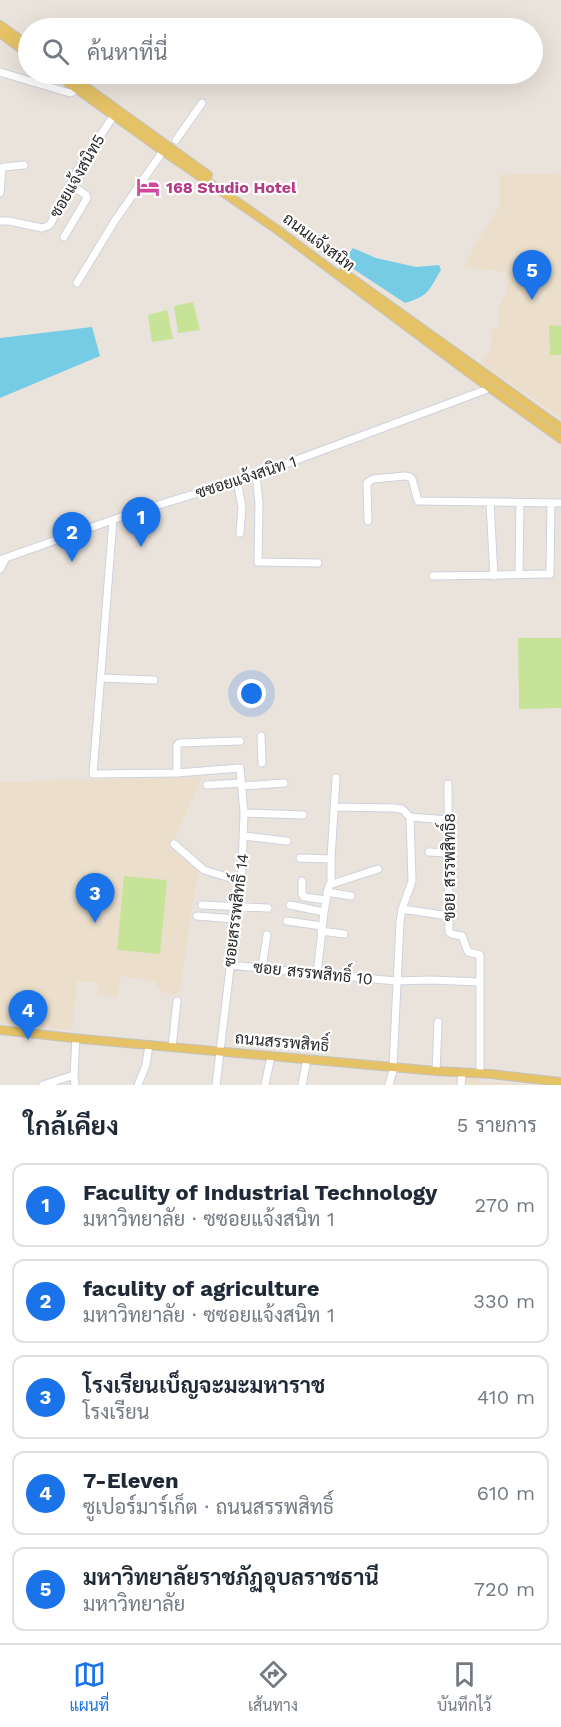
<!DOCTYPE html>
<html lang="th">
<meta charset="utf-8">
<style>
body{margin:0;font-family:"Work Sans",Sarabun,sans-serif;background:#f2f2f3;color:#1f2937}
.you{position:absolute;left:252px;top:694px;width:21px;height:21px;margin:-15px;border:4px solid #fff;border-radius:50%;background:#1a73e8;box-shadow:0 0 0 9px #1a73e833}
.badge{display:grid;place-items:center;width:39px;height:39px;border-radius:50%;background:#1a73e8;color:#fff;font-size:20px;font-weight:700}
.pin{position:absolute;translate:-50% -50px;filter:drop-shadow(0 2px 3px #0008)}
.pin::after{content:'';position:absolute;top:32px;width:21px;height:18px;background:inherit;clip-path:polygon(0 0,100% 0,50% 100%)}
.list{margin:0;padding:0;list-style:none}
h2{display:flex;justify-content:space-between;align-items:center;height:78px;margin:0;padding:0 24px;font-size:26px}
h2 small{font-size:20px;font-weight:400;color:#747a83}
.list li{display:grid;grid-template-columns:39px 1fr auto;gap:18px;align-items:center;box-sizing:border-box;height:84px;margin:0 12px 12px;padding:0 12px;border:2px solid #e0e1e3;border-radius:12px}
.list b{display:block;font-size:22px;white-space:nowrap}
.list p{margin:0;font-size:20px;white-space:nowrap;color:#747a83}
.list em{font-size:20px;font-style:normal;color:#747a83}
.icon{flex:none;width:33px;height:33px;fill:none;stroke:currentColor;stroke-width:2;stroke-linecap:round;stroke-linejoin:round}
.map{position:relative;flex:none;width:561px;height:1085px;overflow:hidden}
.search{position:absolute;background:#fff;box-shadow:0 6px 24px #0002;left:18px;right:18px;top:18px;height:66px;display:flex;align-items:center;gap:15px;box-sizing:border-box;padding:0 21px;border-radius:33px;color:#747a83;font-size:22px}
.sheet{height:558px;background:#fff}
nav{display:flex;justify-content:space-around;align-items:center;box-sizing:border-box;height:84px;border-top:2px solid #e0e1e3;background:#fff;font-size:16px;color:#747a83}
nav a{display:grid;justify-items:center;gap:3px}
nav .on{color:#1a73e8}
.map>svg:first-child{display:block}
.education{fill:#ebdfcc}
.pitch{fill:#c6e398}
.water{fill:#76cce4}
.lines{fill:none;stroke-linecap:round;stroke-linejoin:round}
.minor-casing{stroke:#ced2dd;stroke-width:9}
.major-casing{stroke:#c3c3c3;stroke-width:10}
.minor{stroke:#fff;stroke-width:7}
.major{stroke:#e5c266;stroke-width:8}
.labels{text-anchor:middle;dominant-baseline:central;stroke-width:4.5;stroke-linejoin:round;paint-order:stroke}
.street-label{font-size:16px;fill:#292929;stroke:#fff}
.hotel-label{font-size:16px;font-weight:bold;fill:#b23c85;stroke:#fff;text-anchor:start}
</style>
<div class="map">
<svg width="561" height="1085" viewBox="0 0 561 1085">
<rect width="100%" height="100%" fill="#eae3dc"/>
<!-- education -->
<path class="education" d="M 561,173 L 561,418 L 480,363 L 491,349 L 492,330 L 499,328 L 498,308 L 507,292 L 507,272 L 465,267 L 475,245 L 500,205 L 500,175 Z
M 202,777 L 172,844 L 198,870 L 180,988 L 176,995 L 161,992 L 154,981 L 121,976 L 117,997 L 98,994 L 98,983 L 77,981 L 72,1030 L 0,1023 L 0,782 Z
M 465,1077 L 478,1078 L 480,1082 L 540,1085 L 464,1085 Z"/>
<!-- pitch -->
<path class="pitch" d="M 193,302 L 200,330 L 178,333 L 174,306 Z
M 167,310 L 173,339 L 152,342 L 148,315 Z
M 549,325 L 561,326 L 561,355 L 550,355 Z
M 518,638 L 561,638 L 561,708 L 519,709 Z
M 124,876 L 167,880 L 160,954 L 117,950 Z"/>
<!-- water -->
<path class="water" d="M 353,248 L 376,258 L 416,267 L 439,265 L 441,270 C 429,290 429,296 405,303 L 343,262 Z
M 92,327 L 100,356 L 0,398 L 0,338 Z"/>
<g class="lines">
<!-- minor casing -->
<g class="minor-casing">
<path id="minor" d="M 0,72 L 70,93 L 78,89
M 176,140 L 202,103
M 0,193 L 2,168 L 4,167 L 24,165
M 0,221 L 9,221 L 42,228 L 48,226 L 51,223 L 77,171 L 114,115
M 64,237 L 87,198 L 86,195 L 70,184
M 77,283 L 114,222 L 163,151
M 256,475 L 259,503 L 258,562 L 318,563
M 237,481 L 242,507 L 240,533
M 490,503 L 494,576
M 113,520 L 93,774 L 177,773 L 240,768 L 244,813 L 242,868 L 216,1085
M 368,521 L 367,483 L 373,479 L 405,476 L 410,477 L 412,479 L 418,501 L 561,503
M 0,560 L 129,514 L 256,475 L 485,390 L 488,386
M 0,569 L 6,558
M 519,575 L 520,503
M 433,576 L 550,574 L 551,503
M 101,678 L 154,680
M 261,736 L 262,763
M 177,773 L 177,746 L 179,743 L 240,741
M 448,784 L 449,932 L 452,934 L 462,936 L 468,952 L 480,955 L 480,1073
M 207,785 L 241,783
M 242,786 L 284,783
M 334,807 L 393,808 L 402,809 L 410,817 L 448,820
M 244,813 L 303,815
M 244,836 L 287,841
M 174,844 L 204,870 L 240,881
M 429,852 L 449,853
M 300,858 L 331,859
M 302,881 L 302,894 L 304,897 L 326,900
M 331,883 L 331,859 L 336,778
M 327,892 L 351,896
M 202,905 L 268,908
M 290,905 L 324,912
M 402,909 L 449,916
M 197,916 L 236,919
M 287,921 L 322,926
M 321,931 L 344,934
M 229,965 L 396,981 L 431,980 L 480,982
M 262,968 L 267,935
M 317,974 L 324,912 L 329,885 L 378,869
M 172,1047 L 177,1001
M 393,1067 L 400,922 L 402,909 L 412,881 L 410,817
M 436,1071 L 438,1022
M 74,1075 L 75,1085
M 43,1085 L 74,1075 L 76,1038
M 138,1085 L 146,1065 L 149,1045
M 265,1085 L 271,1056
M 302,1085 L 307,1059
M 389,1085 L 394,1067
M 461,1085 L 462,1073"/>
</g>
<!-- major casing -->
<g class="major-casing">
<path id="major" d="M 0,25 L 28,45
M 0,33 L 28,54
M 56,74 L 163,151 L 275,228 L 468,372 L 561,439
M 68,74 L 208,175
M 343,272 L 561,428
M 0,1030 L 82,1039 L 436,1071 L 491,1074 L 561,1082"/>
</g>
<!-- minor -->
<use href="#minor" class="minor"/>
<!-- major -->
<use href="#major" class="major"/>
</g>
<!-- icons -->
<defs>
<g id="hotel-bare" transform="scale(1.8)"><path d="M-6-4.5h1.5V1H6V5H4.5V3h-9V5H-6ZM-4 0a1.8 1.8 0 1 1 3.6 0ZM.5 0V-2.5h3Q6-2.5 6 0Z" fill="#d1479c" stroke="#fff" stroke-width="2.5" paint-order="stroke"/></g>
</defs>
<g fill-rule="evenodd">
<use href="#hotel-bare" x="148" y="187"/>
</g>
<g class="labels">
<!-- street labels -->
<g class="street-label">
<text transform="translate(77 176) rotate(-60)">ซอยแจ้งสนิท5</text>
<text transform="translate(319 242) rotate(37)">ถนนแจ้งสนิท</text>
<text transform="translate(246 477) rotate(-18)">ซซอยแจ้งสนิท 1</text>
<text transform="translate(449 867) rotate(-90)">ซอย สรรพสิทธิ์8</text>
<text transform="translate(236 910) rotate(-83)">ซอยสรรพสิทธิ์ 14</text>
<text transform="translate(313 973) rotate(6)">ซอย สรรพสิทธิ์ 10</text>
<text transform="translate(282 1042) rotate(5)">ถนนสรรพสิทธิ์</text>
</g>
<!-- hotel labels -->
<g class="hotel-label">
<text x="166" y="187">168 Studio Hotel</text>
</g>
</g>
</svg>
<div class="you"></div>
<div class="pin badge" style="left:141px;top:547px">1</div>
<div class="pin badge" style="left:72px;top:562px">2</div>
<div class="pin badge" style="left:95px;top:923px">3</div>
<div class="pin badge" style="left:28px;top:1040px">4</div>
<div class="pin badge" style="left:532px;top:300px">5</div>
<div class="search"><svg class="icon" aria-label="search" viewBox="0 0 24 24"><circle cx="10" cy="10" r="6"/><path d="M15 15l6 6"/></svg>ค้นหาที่นี่</div>
</div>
<section class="sheet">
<h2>ใกล้เคียง<small>5 รายการ</small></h2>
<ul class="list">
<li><span class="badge">1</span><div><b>Faculity of Industrial Technology</b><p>มหาวิทยาลัย · ซซอยแจ้งสนิท 1</p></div><em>270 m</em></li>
<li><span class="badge">2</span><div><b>faculity of agriculture</b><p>มหาวิทยาลัย · ซซอยแจ้งสนิท 1</p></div><em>330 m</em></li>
<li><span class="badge">3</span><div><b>โรงเรียนเบ็ญจะมะมหาราช</b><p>โรงเรียน</p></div><em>410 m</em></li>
<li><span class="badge">4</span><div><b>7-Eleven</b><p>ซูเปอร์มาร์เก็ต · ถนนสรรพสิทธิ์</p></div><em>610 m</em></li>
<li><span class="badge">5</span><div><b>มหาวิทยาลัยราชภัฏอุบลราชธานี</b><p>มหาวิทยาลัย</p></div><em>720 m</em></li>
</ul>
</section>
<nav>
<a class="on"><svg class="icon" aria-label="map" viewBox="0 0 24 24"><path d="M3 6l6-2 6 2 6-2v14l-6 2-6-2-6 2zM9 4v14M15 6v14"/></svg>แผนที่</a>
<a><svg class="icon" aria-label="directions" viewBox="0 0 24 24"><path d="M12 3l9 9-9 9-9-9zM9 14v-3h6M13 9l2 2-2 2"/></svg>เส้นทาง</a>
<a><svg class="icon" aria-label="saved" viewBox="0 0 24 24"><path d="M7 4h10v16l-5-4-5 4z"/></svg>บันทึกไว้</a>
</nav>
